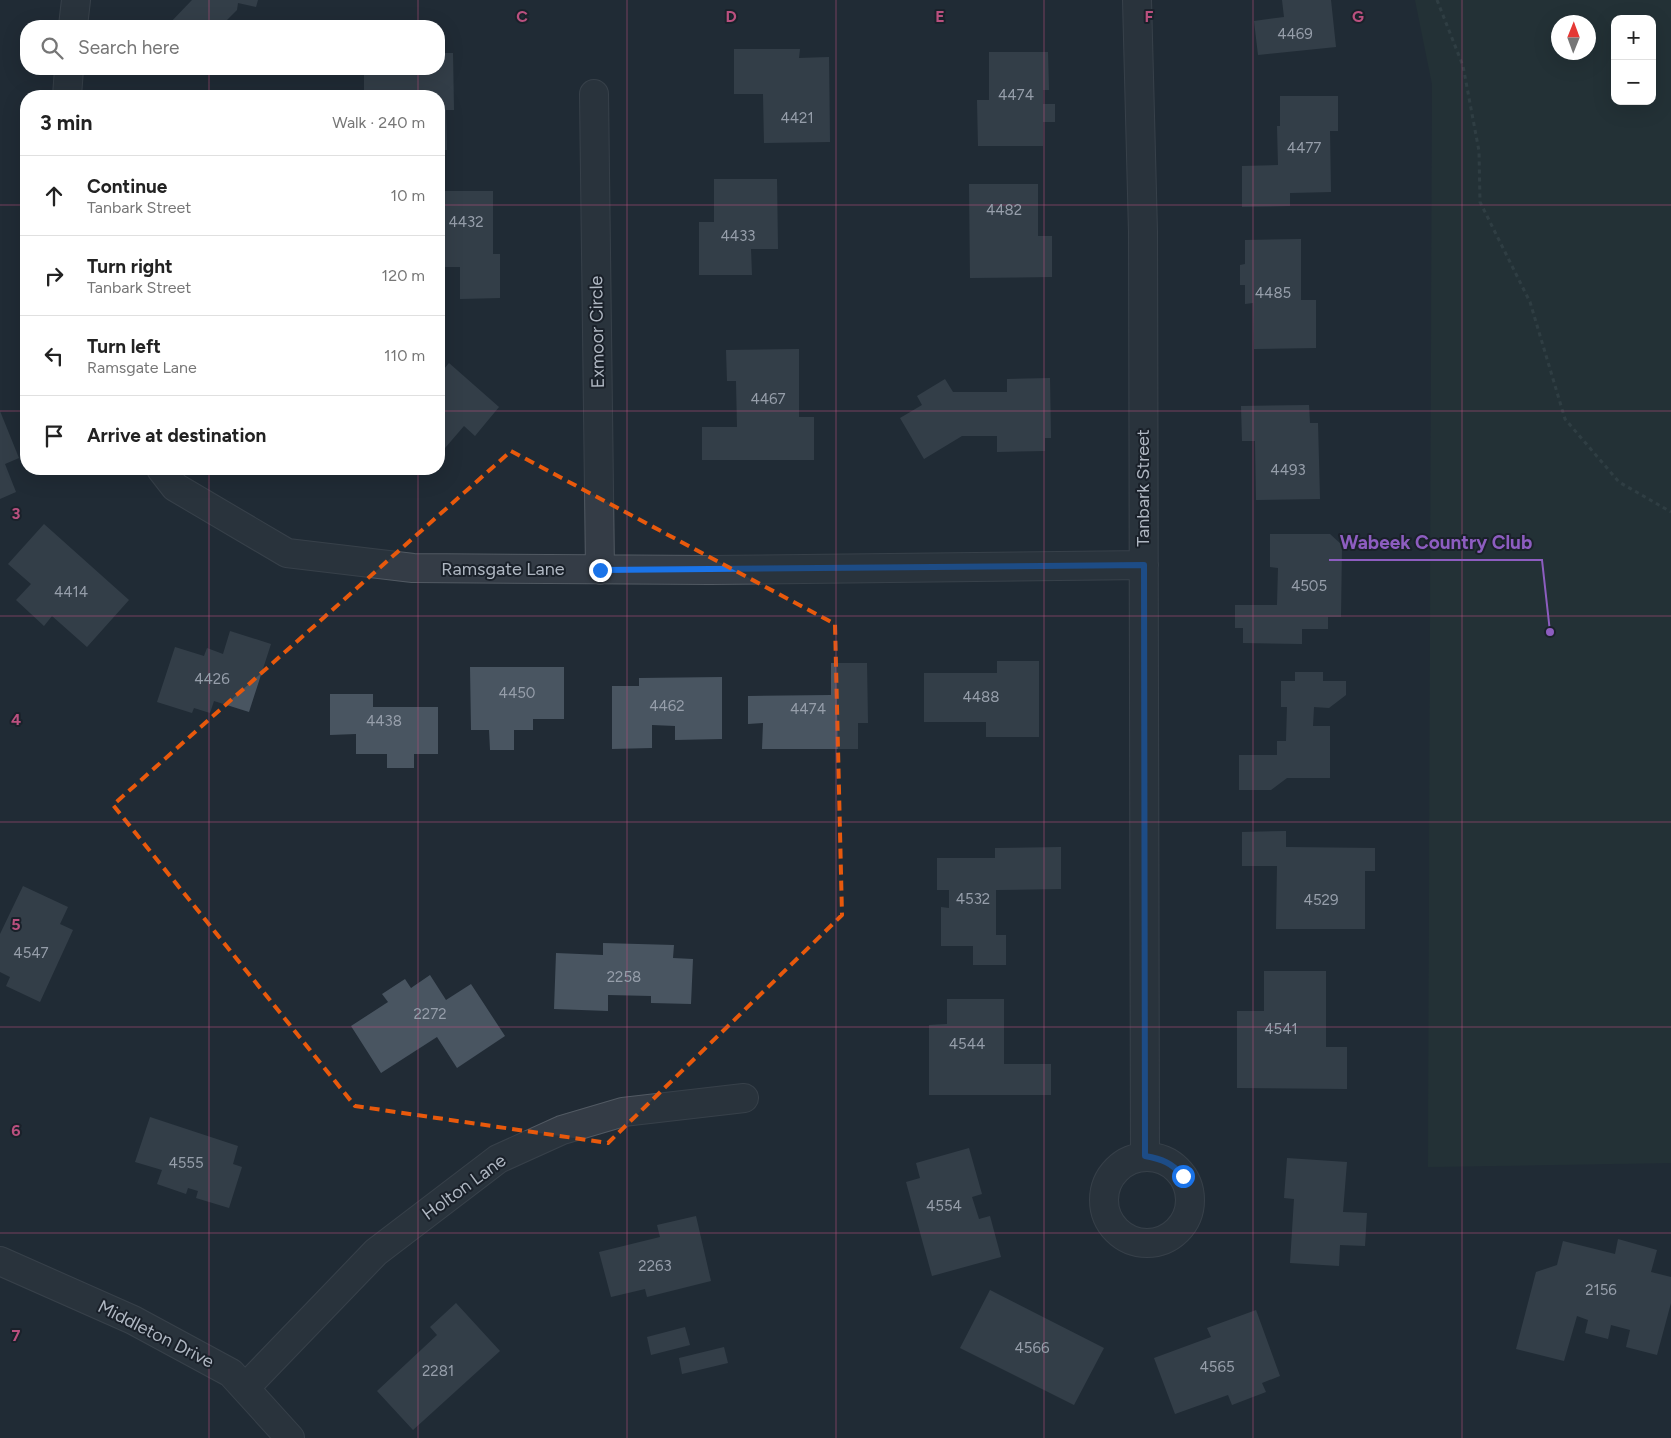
<!DOCTYPE html>
<meta charset="utf-8">
<style>
body{margin:0;font-family:Figtree,sans-serif;background:#f2f2f2;color:#222}
.controls{position:absolute;right:15px;top:15px;display:grid;overflow:hidden;border-radius:10px;box-shadow:0 5px 20px #0002}
.controls button{width:45px;height:45px;display:grid;place-items:center;padding:0;border:0;border-bottom:1px solid #e0e0e0;background:#fff;color:#222;font:25px sans-serif}
.compass{position:absolute;left:1551px;top:15px;width:45px;height:45px;border-radius:50%;background:#fff;box-shadow:0 5px 20px #0002;rotate:1deg}
.stop{position:absolute;width:15px;height:15px;margin:-11px;border:4px solid #1a73e8;border-radius:50%;background:#fff}
.stop.end{background:#1a73e8;border-color:#fff;box-shadow:0 1px 5px #0008}
.list{margin:0;padding:0;list-style:none}
h2{display:flex;justify-content:space-between;align-items:center;height:65px;margin:0;padding:0 20px;font-size:21px}
h2 small{font-size:16px;font-weight:400;color:#767676}
.list li{display:grid;grid-template-columns:32px 1fr auto;gap:15px;align-items:center;box-sizing:border-box;height:80px;padding:0 20px;border-top:1px solid #e0e0e0}
.list b{display:block;font-size:19px;white-space:nowrap}
.list p{margin:0;font-size:16px;white-space:nowrap;color:#767676}
.list em{font-size:16px;font-style:normal;color:#767676}
.icon{flex:none;width:28px;height:28px;fill:none;stroke:currentColor;stroke-width:2;stroke-linecap:round;stroke-linejoin:round}
.map{position:relative;flex:none;width:1671px;height:1438px;overflow:hidden}
.search{position:absolute;background:#fff;box-shadow:0 5px 20px #0002;left:20px;top:20px;width:425px;height:55px;display:flex;align-items:center;gap:12px;box-sizing:border-box;padding:0 18px;border-radius:20px;color:#767676;font-size:19px}
.panel{position:absolute;background:#fff;box-shadow:0 5px 20px #0002;left:20px;top:90px;width:425px;height:385px;border-radius:20px}
.map>svg:first-child{display:block}
.green{fill:#263938;fill-rule:evenodd}
.building{fill:#495561}
.lines{fill:none;stroke-linecap:round;stroke-linejoin:round}
.minor-casing{stroke:#525a63;stroke-width:30}
.path{stroke:#425456;stroke-width:3;stroke-dasharray:4 4;stroke-linecap:butt}
.minor{stroke:#343c46;stroke-width:28}
.route{stroke:#1a73e8;stroke-width:6}
.marked{fill:none;stroke:#e8590c;stroke-width:4;stroke-dasharray:10 6;stroke-linejoin:round}
.grid{fill:none;stroke:#bb507f;stroke-width:1;stroke-opacity:0.55}
.labels{text-anchor:middle;dominant-baseline:central;stroke-width:4;stroke-linejoin:round;paint-order:stroke}
.number-label{font-size:15px;fill:#969eaa}
.street-label{font-size:18px;fill:#afb7c2;stroke:#1a212a}
.grid-label{font-size:16px;text-anchor:middle;font-weight:bold;fill:#bb507f;stroke:#1a212a;stroke-width:4;stroke-linejoin:round;paint-order:stroke}
.leader{fill:none;stroke:#8d5dc0;stroke-width:2}
.callout-dot{fill:#8d5dc0;stroke:#1a212a;stroke-width:2}
.callout-label{font-size:19px;text-anchor:middle;font-weight:bold;fill:#8d5dc0;stroke:#1a212a;stroke-width:4;stroke-linejoin:round;paint-order:stroke}
</style>
<div class="map">
<svg width="1671" height="1438" viewBox="0 0 1671 1438">
<rect width="100%" height="100%" fill="#212b35"/>
<!-- green -->
<path class="green" d="M 1415,0 L 1671,0 L 1671,1163 L 1428,1167 L 1432,84 ZM 1615,19 L 1652,19 L 1652,101 L 1615,101 ZM 1558,22 L 1588,22 L 1588,52 L 1558,52 Z"/>
<!-- building -->
<path class="building" d="M 192,0 L 258,0 L 256,7 L 238,3 L 237,10 L 221,26 L 169,26 L 168,25 Z
M 1282,0 L 1331,0 L 1336,47 L 1258,55 L 1254,21 L 1284,17 Z
M 734,49 L 800,49 L 799,58 L 829,57 L 830,142 L 764,143 L 763,94 L 734,94 Z
M 989,52 L 1048,52 L 1049,90 L 1043,90 L 1043,104 L 1055,104 L 1055,122 L 1043,122 L 1043,146 L 978,146 L 977,100 L 989,100 Z
M 439,53 L 453,53 L 454,110 L 446,110 L 447,150 L 439,150 L 439,96 L 364,96 L 364,69 L 439,69 Z
M 1280,96 L 1338,96 L 1338,131 L 1330,131 L 1331,192 L 1290,193 L 1290,206 L 1242,207 L 1242,166 L 1278,165 L 1277,126 L 1280,126 Z
M 714,179 L 777,179 L 778,249 L 751,249 L 752,275 L 699,275 L 699,222 L 714,222 Z
M 969,184 L 1038,184 L 1038,236 L 1052,236 L 1052,277 L 970,278 Z
M 439,191 L 493,191 L 493,254 L 500,254 L 500,298 L 460,299 L 460,267 L 439,267 Z
M 1301,239 L 1301,300 L 1316,300 L 1316,348 L 1254,349 L 1253,303 L 1245,304 L 1245,285 L 1240,285 L 1240,265 L 1245,264 L 1245,240 Z
M 799,349 L 799,417 L 814,417 L 814,460 L 702,460 L 702,427 L 737,427 L 736,381 L 727,381 L 726,350 Z
M 449,363 L 499,407 L 475,436 L 464,426 L 439,455 L 439,375 Z
M 1050,378 L 1051,438 L 1045,438 L 1045,451 L 997,452 L 997,436 L 962,436 L 924,459 L 900,418 L 922,405 L 917,396 L 945,379 L 953,392 L 1007,392 L 1007,379 Z
M 1309,405 L 1310,423 L 1318,423 L 1320,499 L 1256,500 L 1255,441 L 1242,441 L 1241,406 Z
M 0,411 L 19,458 L 5,464 L 16,492 L 0,499 Z
M 44,524 L 129,600 L 87,647 L 52,616 L 44,626 L 16,600 L 31,584 L 8,564 Z
M 1270,534 L 1330,534 L 1342,545 L 1341,617 L 1328,617 L 1328,629 L 1302,629 L 1302,644 L 1243,643 L 1243,628 L 1235,628 L 1235,605 L 1277,605 L 1278,568 L 1270,567 Z
M 230,631 L 271,644 L 249,712 L 214,701 L 210,713 L 194,708 L 192,713 L 157,702 L 175,647 L 204,656 L 207,648 L 223,654 Z
M 997,661 L 1039,661 L 1039,737 L 986,737 L 986,722 L 924,722 L 924,673 L 997,673 Z
M 831,663 L 867,663 L 868,723 L 858,723 L 858,749 L 762,749 L 763,723 L 748,724 L 748,696 L 831,695 Z
M 470,667 L 564,667 L 564,719 L 533,719 L 533,730 L 514,730 L 514,750 L 490,750 L 489,730 L 471,730 Z
M 1295,672 L 1323,672 L 1323,681 L 1346,681 L 1346,695 L 1329,708 L 1314,707 L 1313,726 L 1330,726 L 1330,778 L 1287,778 L 1271,790 L 1239,790 L 1239,755 L 1277,755 L 1277,741 L 1286,741 L 1287,707 L 1281,707 L 1281,681 L 1295,681 Z
M 722,677 L 722,739 L 675,740 L 675,726 L 652,725 L 652,748 L 612,749 L 612,686 L 639,686 L 639,678 Z
M 330,694 L 373,694 L 373,707 L 438,707 L 438,754 L 414,754 L 414,768 L 387,768 L 387,754 L 356,754 L 356,734 L 330,735 Z
M 1286,831 L 1286,847 L 1375,848 L 1375,871 L 1365,871 L 1365,929 L 1276,929 L 1277,866 L 1242,866 L 1242,832 Z
M 1061,847 L 1061,889 L 996,890 L 996,935 L 1006,935 L 1006,965 L 973,965 L 973,946 L 941,946 L 941,907 L 949,908 L 949,890 L 937,890 L 937,858 L 995,858 L 995,848 Z
M 23,886 L 68,907 L 60,924 L 73,930 L 40,1002 L 6,986 L 10,977 L 0,972 L 0,934 Z
M 603,943 L 674,945 L 673,958 L 693,959 L 691,1004 L 651,1003 L 651,996 L 608,995 L 608,1011 L 554,1009 L 556,953 L 603,955 Z
M 1264,971 L 1326,971 L 1326,1047 L 1347,1047 L 1347,1089 L 1237,1088 L 1237,1011 L 1264,1011 Z
M 430,975 L 446,1000 L 471,984 L 505,1036 L 457,1068 L 437,1037 L 381,1073 L 351,1026 L 388,1002 L 382,994 L 405,979 L 411,988 Z
M 947,999 L 1004,999 L 1004,1064 L 1051,1064 L 1051,1095 L 929,1095 L 929,1025 L 947,1024 Z
M 150,1117 L 238,1146 L 233,1164 L 242,1167 L 229,1208 L 196,1198 L 198,1191 L 188,1188 L 186,1194 L 157,1184 L 162,1170 L 135,1162 Z
M 969,1148 L 982,1194 L 972,1197 L 979,1219 L 990,1216 L 1001,1257 L 932,1276 L 906,1182 L 920,1178 L 916,1163 Z
M 1287,1158 L 1347,1162 L 1343,1212 L 1367,1213 L 1365,1246 L 1340,1245 L 1339,1266 L 1290,1263 L 1294,1199 L 1284,1198 Z
M 696,1216 L 711,1281 L 647,1297 L 645,1289 L 611,1297 L 599,1252 L 660,1237 L 657,1225 Z
M 1618,1239 L 1657,1250 L 1651,1272 L 1671,1277 L 1671,1303 L 1657,1355 L 1626,1347 L 1630,1330 L 1611,1325 L 1608,1339 L 1585,1333 L 1588,1320 L 1577,1316 L 1564,1361 L 1516,1349 L 1536,1272 L 1557,1265 L 1563,1241 L 1615,1254 Z
M 990,1290 L 1104,1348 L 1074,1405 L 960,1348 Z
M 456,1303 L 500,1351 L 413,1430 L 377,1391 L 437,1335 L 430,1327 Z
M 1256,1310 L 1280,1376 L 1262,1383 L 1266,1392 L 1232,1405 L 1228,1395 L 1175,1414 L 1154,1358 L 1211,1337 L 1207,1328 Z
M 685,1327 L 690,1345 L 651,1355 L 647,1337 Z
M 724,1347 L 728,1363 L 682,1374 L 679,1358 Z"/>
<g class="lines">
<!-- minor casing -->
<g class="minor-casing">
<path id="minor" d="M 1137,0 L 1143,232 L 1145,1156
M 73,26 L 76,0
M 594,94 L 600,570
M 67,96 L 69,69
M 161,469 L 175,487 L 287,553 L 413,568 L 710,570 L 1144,565
M1104 1200a43 43 0 1 1 86 0a43 43 0 1 1-86 0Z
M 0,1261 L 133,1320 L 231,1373 L 290,1438
M 245,1388 L 376,1252 L 498,1159 L 562,1130 L 623,1112 L 744,1098"/>
</g>
<!-- path -->
<path class="path" d="M 1437,0 L 1463,66 L 1479,151 L 1480,202 L 1530,302 L 1565,419 L 1619,482 L 1671,512"/>
<!-- minor -->
<use href="#minor" class="minor"/>
</g>
<g class="lines">
<!-- route -->
<path class="route" d="M 600,570 L 1144,565 L 1145,1156 C 1162,1159 1172,1163 1183,1176"/>
</g>
<!-- marked area -->
<path d="M0 0H1671V1438H0ZM 511,451 L 835,624 L 842,915 L 608,1143 L 355,1106 L 113,805 Z" fill="#212b35" fill-opacity=".55" fill-rule="evenodd"/>
<path class="marked" d="M 511,451 L 835,624 L 842,915 L 608,1143 L 355,1106 L 113,805 Z"/>
<!-- grid -->
<path class="grid" d="M 209,0 L 209,26M 418,0 L 418,26M 627,0 L 627,1438M 836,0 L 836,1438M 1044,0 L 1044,1438M 1253,0 L 1253,1438M 1462,0 L 1462,1438M 209,69 L 209,96M 418,69 L 418,96M 0,205 L 26,205M 439,205 L 1671,205M 0,411 L 26,411M 439,411 L 1671,411M 209,469 L 209,1438M 418,469 L 418,1438M 0,616 L 1671,616M 0,822 L 1671,822M 0,1027 L 1671,1027M 0,1233 L 1671,1233"/>
<g class="labels">
<!-- number labels -->
<g class="number-label">
<text x="1295" y="34">4469</text>
<text x="1016" y="95">4474</text>
<text x="797" y="118">4421</text>
<text x="1304" y="148">4477</text>
<text x="1004" y="210">4482</text>
<text x="466" y="222">4432</text>
<text x="738" y="236">4433</text>
<text x="1273" y="293">4485</text>
<text x="768" y="399">4467</text>
<text x="1288" y="470">4493</text>
<text x="1309" y="586">4505</text>
<text x="71" y="592">4414</text>
<text x="212" y="679">4426</text>
<text x="517" y="693">4450</text>
<text x="981" y="697">4488</text>
<text x="667" y="706">4462</text>
<text x="808" y="709">4474</text>
<text x="384" y="721">4438</text>
<text x="973" y="899">4532</text>
<text x="1321" y="900">4529</text>
<text x="31" y="953">4547</text>
<text x="624" y="977">2258</text>
<text x="430" y="1014">2272</text>
<text x="1281" y="1029">4541</text>
<text x="967" y="1044">4544</text>
<text x="186" y="1163">4555</text>
<text x="944" y="1206">4554</text>
<text x="655" y="1266">2263</text>
<text x="1601" y="1290">2156</text>
<text x="1032" y="1348">4566</text>
<text x="1217" y="1367">4565</text>
<text x="438" y="1371">2281</text>
</g>
<!-- street labels -->
<g class="street-label">
<text transform="translate(597 332) rotate(-91)">Exmoor Circle</text>
<text transform="translate(1143 488) rotate(-90)">Tanbark Street</text>
<text x="503" y="569">Ramsgate Lane</text>
<text transform="translate(464 1187) rotate(-36)">Holton Lane</text>
<text transform="translate(156 1334) rotate(27)">Middleton Drive</text>
</g>
</g>
<g class="grid-label">
<text x="522" y="22">C</text>
<text x="731" y="22">D</text>
<text x="940" y="22">E</text>
<text x="1149" y="22">F</text>
<text x="1358" y="22">G</text>
<text x="16" y="519">3</text>
<text x="16" y="725">4</text>
<text x="16" y="930">5</text>
<text x="16" y="1136">6</text>
<text x="16" y="1341">7</text>
</g>
<!-- callouts -->
<path class="leader" d="M1550 632L1542 560H1329"/>
<circle class="callout-dot" cx="1550" cy="632" r="5"/>
<g class="callout-label">
<text x="1436" y="549">Wabeek Country Club</text>
</g>
</svg>
<div class="controls">
<button>+</button>
<button>−</button>
</div>
<svg class="compass" viewBox="-18 -18 36 36"><path d="M0-13l5 13h-10z" fill="#e53935"/><path d="M0 13l5-13h-10z" fill="#767676"/></svg>
<div class="stop" style="left:1183px;top:1176px"></div>
<div class="stop end" style="left:600px;top:570px"></div>
<div class="search"><svg class="icon" aria-label="search" viewBox="0 0 24 24"><circle cx="10" cy="10" r="6"/><path d="M15 15l6 6"/></svg>Search here</div>
<section class="panel">
<h2>3 min<small>Walk · 240 m</small></h2>
<ul class="list">
<li><svg class="icon" aria-label="ahead" viewBox="0 0 24 24"><path d="M12 20V5M6 11l6-6 6 6"/></svg><div><b>Continue</b><p>Tanbark Street</p></div><em>10 m</em></li>
<li><svg class="icon" aria-label="right" viewBox="0 0 24 24"><path d="M7 20v-9h11M14 6l5 5-5 5"/></svg><div><b>Turn right</b><p>Tanbark Street</p></div><em>120 m</em></li>
<li><svg class="icon" aria-label="left" viewBox="0 0 24 24"><path d="M17 20v-9H6M10 6l-5 5 5 5"/></svg><div><b>Turn left</b><p>Ramsgate Lane</p></div><em>110 m</em></li>
<li><svg class="icon" aria-label="arrive" viewBox="0 0 24 24"><path d="M6 21V4h12l-3 4 3 4H6"/></svg><div><b>Arrive at destination</b></div></li>
</ul>
</section>
</div>
